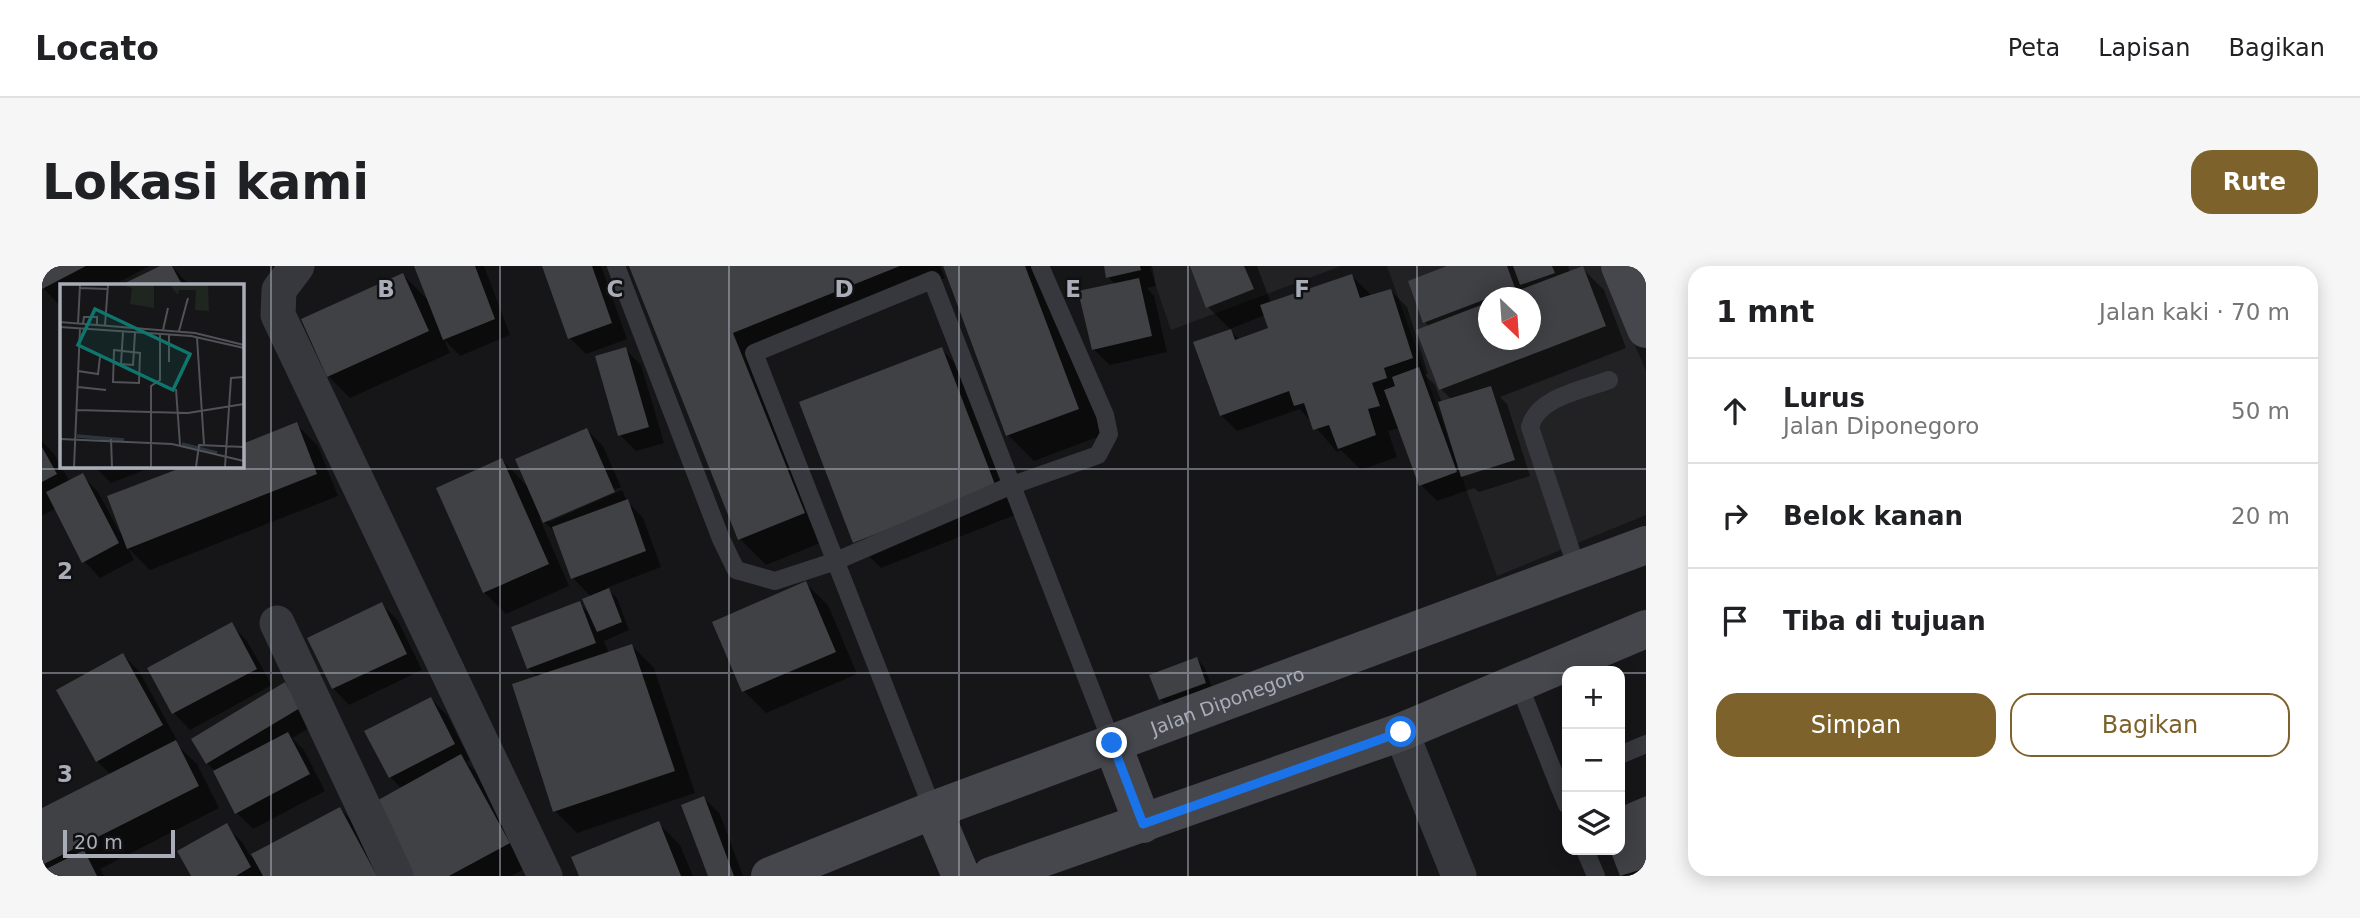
<!DOCTYPE html>
<html lang="id">
<meta charset="utf-8">
<style>
body{margin:0;font-family:"DejaVu Sans",sans-serif;background:#f6f6f6;color:#202124}
.controls{position:absolute;right:21px;bottom:21px;display:grid;overflow:hidden;border-radius:14px;box-shadow:0 4px 18px #0003}
.controls button{width:63px;height:63px;display:grid;place-items:center;padding:0;border:0;border-bottom:2px solid #e0e0e0;background:#fff;color:#202124;font:35px sans-serif}
.compass{position:absolute;left:1436px;top:21px;width:63px;height:63px;border-radius:50%;background:#fff;box-shadow:0 4px 18px #0003;rotate:155deg}
.scale{position:absolute;left:21px;bottom:18px;width:112px;box-sizing:border-box;padding-left:7px;border:4px solid #a8adb8;border-top:0;font-size:19px;line-height:24px;white-space:nowrap;color:#a8adb8;-webkit-text-stroke:5px #111113;paint-order:stroke}
.stop{position:absolute;width:21px;height:21px;margin:-16px;border:5px solid #1a73e8;border-radius:50%;background:#fff}
.stop.end{background:#1a73e8;border-color:#fff;box-shadow:0 2px 7px #0008}
.list{margin:0;padding:0;list-style:none}
h2{display:flex;justify-content:space-between;align-items:center;height:91px;margin:0;padding:0 28px;font-size:30px}
h2 small{font-size:23px;font-weight:400;color:#757577}
.list li{display:grid;grid-template-columns:46px 1fr auto;gap:21px;align-items:center;box-sizing:border-box;height:105px;padding:0 28px;border-top:2px solid #e0e0e0}
.list b{display:block;font-size:26px;white-space:nowrap}
.list p{margin:0;font-size:23px;white-space:nowrap;color:#757577}
.list em{font-size:23px;font-style:normal;color:#757577}
.actions{display:flex;gap:14px;padding:21px 28px}
.actions a{flex:1;padding:16px 0;border:2px solid #7e622b;border-radius:21px;text-align:center;font-size:24px;color:#7e622b}
.actions .main{background:#7e622b;color:#fff}
.icon{flex:none;width:38px;height:38px;fill:none;stroke:currentColor;stroke-width:2;stroke-linecap:round;stroke-linejoin:round}
.map{position:relative;flex:none;width:1604px;height:610px;overflow:hidden;border-radius:21px}
header{display:flex;align-items:center;gap:42px;box-sizing:border-box;height:98px;padding:0 35px;background:#fff;border-bottom:2px solid #e0e0e0}
header strong{font-size:33px}
nav{display:flex;gap:38px;margin-inline-start:auto;font-size:24px}
.intro{display:flex;align-items:center;justify-content:space-between;box-sizing:border-box;height:168px;padding:0 42px}
h1{margin:0;font-size:49px}
.button{padding:18px 32px;border-radius:21px;background:#7e622b;color:#fff;font-size:24px;font-weight:700}
main{display:flex;gap:42px;padding:0 42px}
aside{flex:1;background:#fff;border-radius:21px;box-shadow:0 4px 18px #0003}
.map>svg:first-child{display:block}
.built{fill:#222225;fill-rule:evenodd}
.shadow{fill:#0007;fill-rule:evenodd}
.building{fill:#404145}
.lines{fill:none;stroke-linecap:round;stroke-linejoin:round}
.lane{stroke:#37383d;stroke-width:18}
.street{stroke:#37383d;stroke-width:35}
.secondary{stroke:#45474d;stroke-width:38}
.route{stroke:#1a73e8;stroke-width:9}
.grid{fill:none;stroke:#a8adb8;stroke-width:2;stroke-opacity:0.55}
.labels{text-anchor:middle;dominant-baseline:central;stroke-width:5;stroke-linejoin:round;paint-order:stroke}
.street-label{font-size:19px;fill:#a8adb8;stroke:#111113}
.inset-river{fill:none;stroke:#2c353c;stroke-width:3.5}
.inset-road{fill:none;stroke:#505258;stroke-width:2}
.view{fill:#0f766e;fill-opacity:0.15;stroke:#0f766e;stroke-width:3.5}
.inset-edge{fill:none;stroke:#a8adb8;stroke-width:3.5}
.grid-label{font-size:23px;text-anchor:middle;font-weight:bold;fill:#a8adb8;stroke:#111113;stroke-width:5;stroke-linejoin:round;paint-order:stroke}
</style>
<header>
<strong>Locato</strong>
<nav><a>Peta</a><a>Lapisan</a><a>Bagikan</a></nav>
</header>
<div class="intro"><h1>Lokasi kami</h1><a class="button">Rute</a></div>
<main>
<div class="map">
<svg width="1604" height="610" viewBox="0 0 1604 610">
<rect width="100%" height="100%" fill="#161618"/>
<!-- built -->
<path class="built" d="M 1107,0 L 1299,0 L 1129,64 Z
M 1345,0 L 1559,0 L 1604,105 L 1604,249 L 1455,310 ZM 1447,32 L 1489,32 L 1489,74 L 1447,74 Z"/>
<!-- shadow -->
<path class="shadow" d="M 0,0 L 108,0 L 71,19 L 19,19 L 19,41 L 0,21 Z
M 122,0 L 130,0 L 147,19 L 142,19 L 139,14 L 135,14 L 138,19 L 83,19 Z
M 374,0 L 442,0 L 468,69 L 418,90 L 402,73 L 408,87 L 308,132 L 286,110 L 361,9 L 388,36 Z
M 502,0 L 559,0 L 585,73 L 544,88 L 528,72 Z
M 589,0 L 898,0 L 903,12 L 714,88 L 788,273 L 724,299 L 698,273 Z
M 903,0 L 998,0 L 1061,169 L 992,195 L 966,169 Z
M 1064,0 L 1110,0 L 1114,20 L 1105,22 L 1112,30 L 1125,86 L 1068,99 L 1051,83 L 1074,19 L 1066,11 Z
M 1150,0 L 1215,0 L 1229,37 L 1310,10 L 1330,30 L 1349,25 L 1365,41 L 1386,108 L 1383,109 L 1393,119 L 1400,137 L 1410,134 L 1399,123 L 1387,61 L 1383,56 L 1410,0 L 1526,0 L 1528,7 L 1540,2 L 1562,24 L 1584,82 L 1458,131 L 1465,138 L 1488,210 L 1437,226 L 1432,222 L 1395,235 L 1379,219 L 1358,162 L 1346,165 L 1355,191 L 1319,204 L 1299,184 L 1295,186 L 1258,143 L 1195,165 L 1179,149 L 1188,65 L 1198,74 L 1228,63 L 1223,49 L 1188,63 L 1166,41 ZM 1447,32 L 1489,32 L 1489,74 L 1447,74 Z
M 583,83 L 599,99 L 622,177 L 594,185 L 578,169 Z
M 899,83 L 925,109 L 978,247 L 839,302 L 813,276 Z
M 254,158 L 276,180 L 296,230 L 108,304 L 86,282 L 92,294 L 58,312 L 42,295 L 14,242 L 0,250 L 0,175 L 12,188 L 28,216 L 40,209 L 56,226 L 78,267 L 80,266 L 67,231 L 148,200 L 200,200 L 200,180 Z
M 545,164 L 561,180 L 579,221 L 507,252 L 507,256 L 580,224 L 585,235 L 601,252 L 619,301 L 564,322 L 575,332 L 587,364 L 562,375 L 567,387 L 590,380 L 612,402 L 653,527 L 535,567 L 513,545 L 495,411 L 486,402 L 537,337 L 548,348 L 549,331 L 531,312 L 514,267 L 497,251 L 527,320 L 464,348 L 442,326 L 460,194 L 487,222 Z
M 52,200 L 113,200 L 69,217 Z
M 764,318 L 786,339 L 815,408 L 724,447 L 702,425 Z
M 340,338 L 356,355 L 380,404 L 307,439 L 291,422 Z
M 189,359 L 205,375 L 230,419 L 148,464 L 132,447 L 108,403 Z
M 81,389 L 97,405 L 136,476 L 133,477 L 155,498 L 177,542 L 58,603 L 62,610 L 0,610 L 0,544 L 69,509 L 55,495 Z
M 1155,393 L 1163,402 L 1171,425 L 1127,441 L 1118,433 Z
M 243,419 L 273,459 L 250,472 L 262,484 L 283,525 L 211,563 L 195,547 L 173,505 L 165,497 Z
M 389,433 L 405,449 L 428,494 L 424,496 L 441,513 L 489,599 L 469,610 L 371,610 L 360,523 L 348,511 Z
M 662,532 L 678,548 L 701,610 L 668,610 Z
M 1604,532 L 1604,610 L 1580,610 L 1570,584 L 1578,584 L 1578,543 Z
M 298,543 L 320,565 L 344,610 L 151,610 L 184,560 L 200,576 L 209,591 Z
M 616,557 L 638,579 L 651,610 L 539,610 Z"/>
<!-- building -->
<path class="building" d="M 0,0 L 44,0 L 0,23 Z
M 118,0 L 130,0 L 140,19 L 79,19 Z
M 372,0 L 433,0 L 453,53 L 401,74 Z
M 500,0 L 550,0 L 570,57 L 526,73 Z
M 587,0 L 858,0 L 691,67 L 763,247 L 696,274 Z
M 901,0 L 983,0 L 1037,143 L 964,170 Z
M 1062,0 L 1098,0 L 1099,4 L 1064,12 Z
M 1148,0 L 1202,0 L 1212,23 L 1164,42 Z
M 1405,0 L 1465,0 L 1473,22 L 1381,57 L 1366,15 Z
M 1471,0 L 1510,0 L 1513,7 L 1478,19 Z
M 1541,0 L 1564,60 L 1397,124 L 1374,64 L 1447,36 L 1447,74 L 1489,74 L 1489,32 L 1459,31 Z
M 361,7 L 387,65 L 285,111 L 259,53 Z
M 1310,8 L 1318,32 L 1349,23 L 1371,92 L 1342,102 L 1345,112 L 1330,117 L 1338,140 L 1326,143 L 1334,169 L 1296,183 L 1287,159 L 1271,164 L 1262,137 L 1252,140 L 1247,125 L 1178,150 L 1151,76 L 1189,63 L 1193,74 L 1226,62 L 1218,39 Z
M 1097,12 L 1110,70 L 1050,84 L 1036,25 Z
M 584,81 L 607,161 L 576,170 L 553,90 Z
M 900,81 L 954,221 L 811,277 L 757,136 Z
M 1377,101 L 1415,206 L 1377,220 L 1342,124 L 1353,120 L 1350,111 Z
M 1449,120 L 1473,194 L 1419,211 L 1396,136 Z
M 255,156 L 275,208 L 85,283 L 65,230 L 144,200 L 200,200 L 200,178 Z
M 545,162 L 573,226 L 501,257 L 473,193 Z
M 0,181 L 15,208 L 0,216 Z
M 460,192 L 507,298 L 441,327 L 394,222 Z
M 41,207 L 77,277 L 40,297 L 4,226 Z
M 586,233 L 604,285 L 529,313 L 510,261 Z
M 764,315 L 794,386 L 700,426 L 670,356 Z
M 567,322 L 580,356 L 555,366 L 540,333 Z
M 538,335 L 554,377 L 485,403 L 469,361 Z
M 340,336 L 365,388 L 290,423 L 265,372 Z
M 190,356 L 215,403 L 130,448 L 105,402 Z
M 590,378 L 633,505 L 511,546 L 470,418 Z
M 81,387 L 121,459 L 54,496 L 14,424 Z
M 1155,391 L 1164,417 L 1117,434 L 1107,409 Z
M 243,416 L 258,442 L 164,498 L 149,473 Z
M 389,431 L 413,478 L 347,512 L 322,465 Z
M 246,466 L 268,508 L 193,548 L 171,505 Z
M 134,474 L 157,520 L 0,599 L 0,542 Z
M 419,488 L 468,577 L 407,610 L 369,610 L 329,538 Z
M 662,530 L 692,610 L 666,610 L 639,539 Z
M 1604,530 L 1604,602 L 1578,610 L 1568,584 L 1578,584 L 1578,541 Z
M 298,541 L 335,610 L 221,610 L 209,588 Z
M 617,555 L 639,610 L 537,610 L 529,591 Z
M 185,557 L 209,601 L 194,610 L 149,610 L 135,585 Z
M 42,584 L 55,610 L 0,610 L 0,605 Z"/>
<g class="lines">
<!-- lane -->
<path class="lane" d="M 574,0 L 679,273 L 694,304 L 733,315 L 794,295 L 968,220 L 1056,189 L 1067,168 L 1063,149 L 998,0
M 1535,303 L 1488,161 C 1495,131 1541,124 1567,114
M 1476,416 L 1515,515 L 1525,511
M 1578,489 L 1604,478
M 1515,515 L 1525,539
M 891,544 L 712,87 L 890,14 L 1070,477
M 1543,584 L 1554,610"/>
<!-- street -->
<path class="street" d="M 255,0 L 237,24 L 236,49 L 503,610
M 235,357 L 354,610
M 1359,466 L 1417,610"/>
<!-- secondary -->
<g class="secondary">
<path d="M 1578,0 L 1604,63"/>
<path d="M 1070,477 L 1101,558"/>
<path d="M 891,544 L 919,610"/>
<path id="s1" d="M 728,610 L 891,544 L 1604,279"/>
<path d="M 949,610 L 1359,466 L 1604,363"/>
</g>
</g>
<g class="lines">
<!-- route -->
<path class="route" d="M 1070,477 L 1101,558 L 1359,466"/>
</g>
<!-- grid -->
<path class="grid" d="M 229,0 L 229,610M 458,0 L 458,610M 687,0 L 687,610M 917,0 L 917,610M 1146,0 L 1146,610M 1375,0 L 1375,610M 0,203 L 1604,203M 0,407 L 1525,407M 1578,407 L 1604,407"/>
<g class="labels">
<!-- street labels -->
<g class="street-label">
<text stroke="none"><textPath href="#s1" startOffset="490">Jalan Diponegoro</textPath></text>
</g>
</g>
<!-- overview -->
<g transform="translate(18 18)">
<rect width="184" height="184" fill="#161618"/>
<path d="M 62,1 L 94,1 L 94,24 L 70,20 L 72,4 ZM 110,1 L 148,1 L 149,27 L 135,26 L 136,6 L 119,6 L 118,11 Z" fill="#1e261f"/>
<path class="inset-river" d="M 17,152 L 64,156M 122,160 L 157,169"/>
<path class="inset-road" d="M 20,4 L 47,5M 0,38 L 135,49 L 184,61M 18,40 L 20,1M 23,40 L 24,33 L 37,33 L 37,40M 45,41 L 48,1M 0,43 L 131,52 L 184,64M 103,46 L 108,24M 119,47 L 128,14M 63,48 L 61,80 L 73,81 L 75,49M 109,51 L 109,78M 137,54 L 144,160M 54,66 L 80,69 L 79,99 L 53,98 ZM 18,87 L 38,90 L 40,73M 18,103 L 46,106M 116,105 L 120,161M 16,126 L 128,129 L 184,120M 0,155 L 112,160 L 184,177M 51,155 L 52,183M 14,183 L 20,45M 91,183 L 91,102 L 100,96 L 100,50M 136,183 L 139,161 L 184,163M 165,183 L 171,94 L 184,93"/>
<path class="view" d="M 35,25 L 130,70 L 113,106 L 18,61 Z"/>
<rect width="184" height="184" class="inset-edge"/>
</g>
<g class="grid-label">
<text x="344" y="31">B</text>
<text x="573" y="31">C</text>
<text x="802" y="31">D</text>
<text x="1031" y="31">E</text>
<text x="1260" y="31">F</text>
<text x="23" y="313">2</text>
<text x="23" y="516">3</text>
</g>
</svg>
<div class="controls">
<button>+</button>
<button>−</button>
<button><svg class="icon" aria-label="layers" viewBox="0 0 24 24"><path d="M12 4l9 5-9 5-9-5zM3 14l9 5 9-5"/></svg></button>
</div>
<svg class="compass" viewBox="-18 -18 36 36"><path d="M0-13l5 13h-10z" fill="#e53935"/><path d="M0 13l5-13h-10z" fill="#757577"/></svg>
<div class="scale">20 m</div>
<div class="stop" style="left:1359px;top:466px"></div>
<div class="stop end" style="left:1070px;top:477px"></div>
</div>
<aside>
<h2>1 mnt<small>Jalan kaki · 70 m</small></h2>
<ul class="list">
<li><svg class="icon" aria-label="ahead" viewBox="0 0 24 24"><path d="M12 20V5M6 11l6-6 6 6"/></svg><div><b>Lurus</b><p>Jalan Diponegoro</p></div><em>50 m</em></li>
<li><svg class="icon" aria-label="right" viewBox="0 0 24 24"><path d="M7 20v-9h11M14 6l5 5-5 5"/></svg><div><b>Belok kanan</b></div><em>20 m</em></li>
<li><svg class="icon" aria-label="arrive" viewBox="0 0 24 24"><path d="M6 21V4h12l-3 4 3 4H6"/></svg><div><b>Tiba di tujuan</b></div></li>
</ul>
<div class="actions"><a class="main">Simpan</a><a>Bagikan</a></div>
</aside>
</main>
